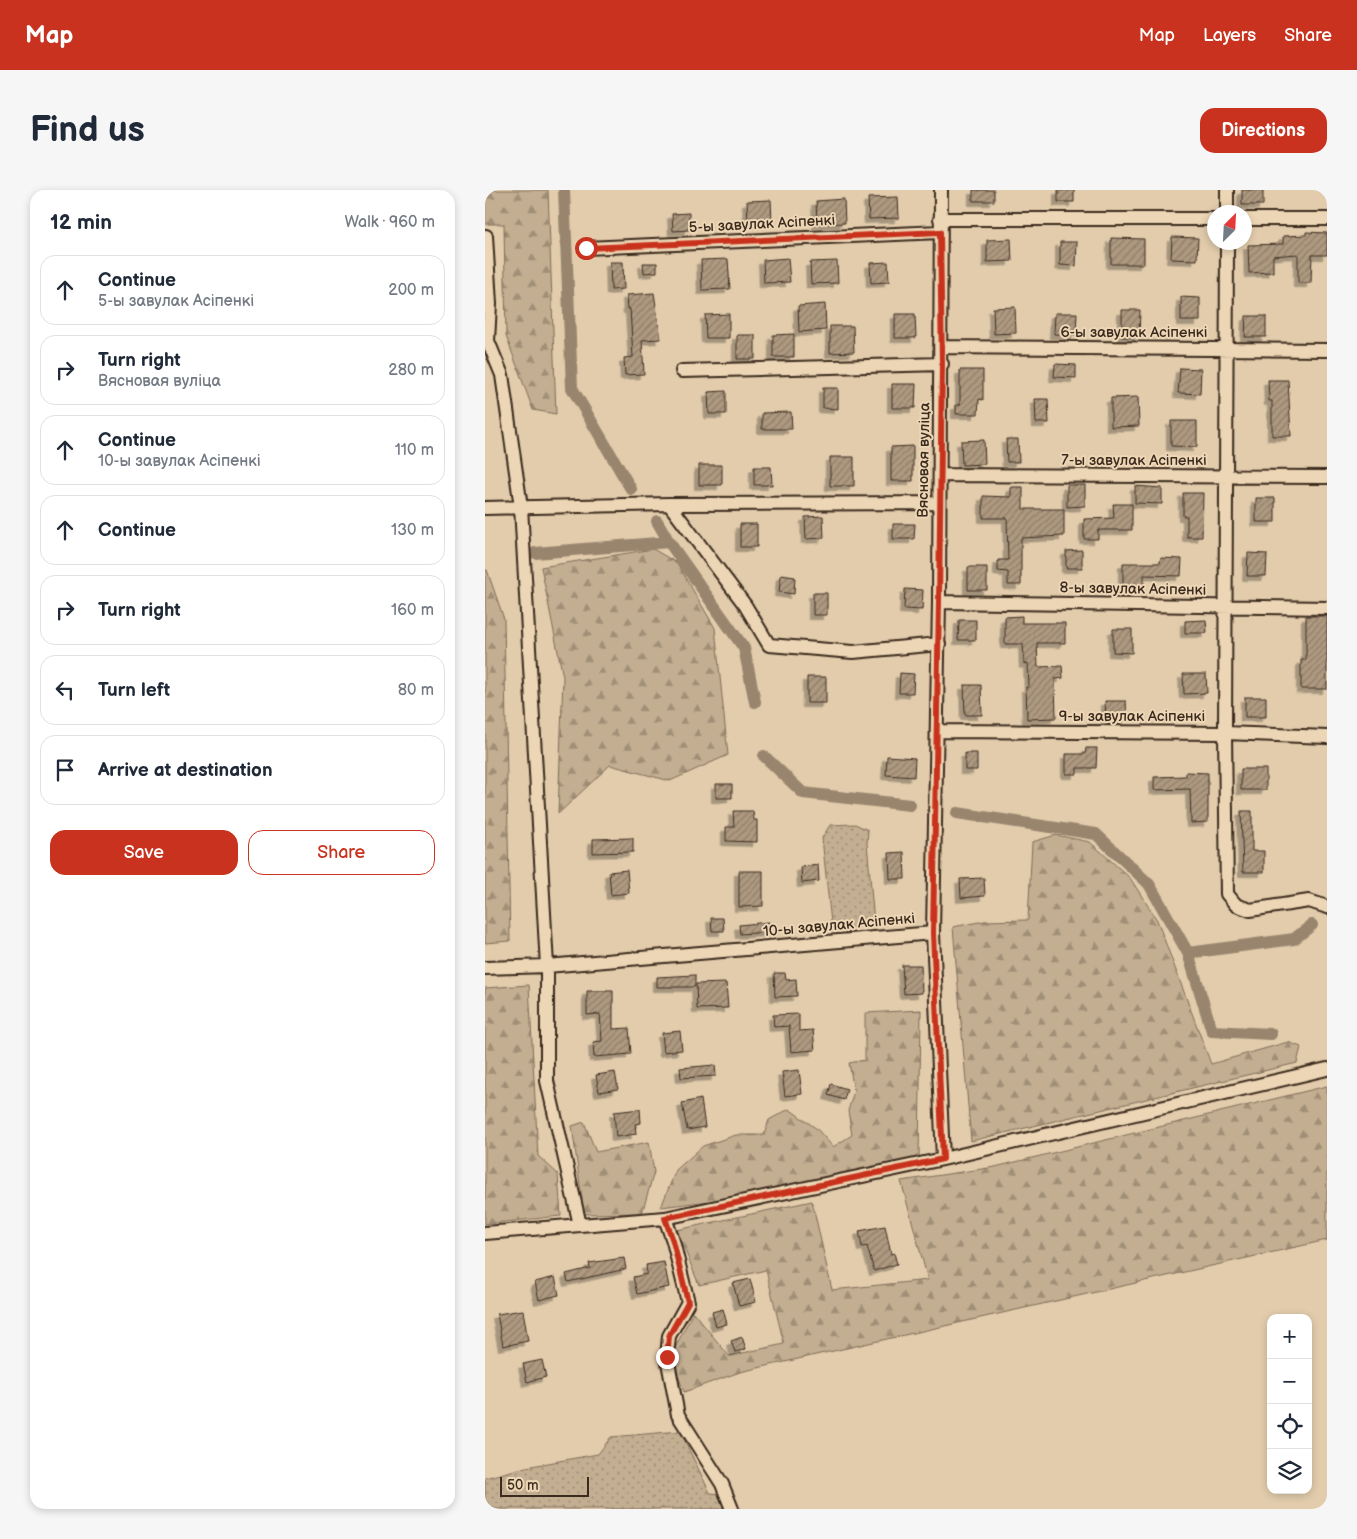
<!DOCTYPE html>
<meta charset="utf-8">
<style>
body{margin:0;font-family:"Balsamiq Sans",sans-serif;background:#f6f6f7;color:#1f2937}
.controls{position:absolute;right:15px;bottom:15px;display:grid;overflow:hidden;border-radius:10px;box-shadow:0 2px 8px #0003}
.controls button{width:45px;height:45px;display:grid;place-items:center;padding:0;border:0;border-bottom:1px solid #e0e1e3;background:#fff;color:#1f2937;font:25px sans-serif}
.compass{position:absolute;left:722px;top:15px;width:45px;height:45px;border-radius:50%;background:#fff;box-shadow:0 2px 8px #0003;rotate:24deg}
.scale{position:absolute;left:15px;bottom:12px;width:89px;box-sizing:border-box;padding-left:5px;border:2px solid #3b2a1e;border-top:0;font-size:14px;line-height:18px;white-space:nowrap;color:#3b2a1e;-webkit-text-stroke:4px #ecd6b5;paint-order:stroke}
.stop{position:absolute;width:15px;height:15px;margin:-11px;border:4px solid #c8321e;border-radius:50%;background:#fff}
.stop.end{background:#c8321e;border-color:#fff;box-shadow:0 1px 5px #0008}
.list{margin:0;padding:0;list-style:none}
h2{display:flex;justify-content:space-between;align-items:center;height:65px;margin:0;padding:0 20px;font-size:21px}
h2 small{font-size:16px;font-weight:400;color:#747a83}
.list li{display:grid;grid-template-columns:32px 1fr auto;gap:15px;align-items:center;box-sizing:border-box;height:70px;margin:0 10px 10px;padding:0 10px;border:1px solid #e0e1e3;border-radius:15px}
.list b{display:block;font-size:19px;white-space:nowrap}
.list p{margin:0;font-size:16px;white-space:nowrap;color:#747a83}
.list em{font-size:16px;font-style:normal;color:#747a83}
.actions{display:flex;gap:10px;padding:15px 20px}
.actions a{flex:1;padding:11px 0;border:1px solid #c8321e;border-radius:15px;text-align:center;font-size:18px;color:#c8321e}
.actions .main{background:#c8321e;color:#fff}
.icon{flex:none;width:28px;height:28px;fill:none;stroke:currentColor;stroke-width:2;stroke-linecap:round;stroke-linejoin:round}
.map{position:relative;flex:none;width:842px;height:1319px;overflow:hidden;border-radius:15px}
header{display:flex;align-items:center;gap:30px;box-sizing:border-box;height:70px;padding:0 25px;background:#c8321e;color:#fff}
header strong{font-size:24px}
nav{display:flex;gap:28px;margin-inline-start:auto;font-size:18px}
.intro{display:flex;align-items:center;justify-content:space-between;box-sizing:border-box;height:120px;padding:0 30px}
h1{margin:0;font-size:35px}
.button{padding:12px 22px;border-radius:15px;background:#c8321e;color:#fff;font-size:18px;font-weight:700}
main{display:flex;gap:30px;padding:0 30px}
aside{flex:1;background:#fff;border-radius:15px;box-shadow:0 2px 8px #0003}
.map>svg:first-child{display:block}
.grass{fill:url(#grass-dots);stroke:#7f6c58}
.forest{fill:url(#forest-firs);stroke:#7f6c58}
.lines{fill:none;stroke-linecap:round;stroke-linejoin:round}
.canal{stroke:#99856e;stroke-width:12}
.building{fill:url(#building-hatch);stroke:#3b2a1e;filter:url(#shadow)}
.street-casing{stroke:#3b2a1e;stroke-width:16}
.street{stroke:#ecd6b5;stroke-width:12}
.route{stroke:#c8321e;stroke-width:6}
.labels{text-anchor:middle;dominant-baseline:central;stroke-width:4;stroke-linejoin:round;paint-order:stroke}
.street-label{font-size:15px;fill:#3b2a1e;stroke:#ecd6b5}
</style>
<header>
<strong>Map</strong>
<nav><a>Map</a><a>Layers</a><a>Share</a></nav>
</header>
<div class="intro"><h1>Find us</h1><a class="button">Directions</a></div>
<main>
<aside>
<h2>12 min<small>Walk · 960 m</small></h2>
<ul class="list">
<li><svg class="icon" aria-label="ahead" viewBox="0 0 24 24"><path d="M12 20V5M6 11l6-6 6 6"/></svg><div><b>Continue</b><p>5-ы завулак Асіпенкі</p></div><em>200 m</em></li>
<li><svg class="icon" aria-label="right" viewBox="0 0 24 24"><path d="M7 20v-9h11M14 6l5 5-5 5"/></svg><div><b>Turn right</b><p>Вясновая вуліца</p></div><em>280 m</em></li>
<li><svg class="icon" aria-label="ahead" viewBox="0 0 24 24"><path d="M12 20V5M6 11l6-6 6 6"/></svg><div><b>Continue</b><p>10-ы завулак Асіпенкі</p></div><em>110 m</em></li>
<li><svg class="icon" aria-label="ahead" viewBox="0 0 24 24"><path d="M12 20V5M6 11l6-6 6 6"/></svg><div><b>Continue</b></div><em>130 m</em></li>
<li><svg class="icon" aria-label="right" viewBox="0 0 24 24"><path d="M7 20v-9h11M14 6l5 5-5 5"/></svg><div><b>Turn right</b></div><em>160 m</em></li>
<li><svg class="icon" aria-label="left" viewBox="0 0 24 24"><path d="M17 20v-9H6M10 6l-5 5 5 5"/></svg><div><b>Turn left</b></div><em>80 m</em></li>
<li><svg class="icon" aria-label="arrive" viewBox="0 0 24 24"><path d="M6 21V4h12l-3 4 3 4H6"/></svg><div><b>Arrive at destination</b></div></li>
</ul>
<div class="actions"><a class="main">Save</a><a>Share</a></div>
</aside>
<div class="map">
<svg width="842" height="1319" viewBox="0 0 842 1319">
<defs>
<pattern id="grass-dots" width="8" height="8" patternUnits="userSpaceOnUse" patternTransform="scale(1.25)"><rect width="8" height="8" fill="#c3ae91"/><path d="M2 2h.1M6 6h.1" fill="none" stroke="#a08e76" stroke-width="1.8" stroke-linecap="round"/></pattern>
<pattern id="forest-firs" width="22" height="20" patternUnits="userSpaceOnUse" patternTransform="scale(1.25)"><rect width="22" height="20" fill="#c3ae91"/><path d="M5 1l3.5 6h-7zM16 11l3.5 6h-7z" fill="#a08e76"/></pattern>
<pattern id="building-hatch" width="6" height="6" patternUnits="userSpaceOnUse" patternTransform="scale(1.25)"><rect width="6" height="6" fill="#ae9980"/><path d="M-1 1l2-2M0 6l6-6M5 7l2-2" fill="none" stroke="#8f7d68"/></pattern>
<filter id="shadow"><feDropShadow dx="-4.5" dy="4.5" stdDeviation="0" flood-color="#0004"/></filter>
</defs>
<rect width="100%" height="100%" fill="#e2ccac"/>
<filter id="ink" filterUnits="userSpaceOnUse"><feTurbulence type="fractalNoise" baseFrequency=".02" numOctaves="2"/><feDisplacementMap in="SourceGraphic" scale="10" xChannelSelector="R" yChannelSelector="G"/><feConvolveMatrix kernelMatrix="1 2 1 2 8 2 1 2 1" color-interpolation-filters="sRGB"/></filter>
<g filter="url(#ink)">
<!-- grass -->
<path class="grass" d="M 370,634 L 383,640 L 382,653 L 389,732 L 366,738 L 346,733 L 337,648 L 345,635 Z
M 195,1241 L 225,1303 L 236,1304 L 240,1319 L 0,1319 L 0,1288 L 41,1277 L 113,1264 L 126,1247 Z"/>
<!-- forest -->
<path class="forest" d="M 0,0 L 63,0 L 71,224 L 48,220 L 21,146 L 19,34 L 0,34 Z
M 168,359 L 192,373 L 230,438 L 243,565 L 185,591 L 125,575 L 73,624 L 78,487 L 56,377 Z
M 0,380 L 2,380 L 19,429 L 25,751 L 0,753 Z
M 571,645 L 605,652 L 645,688 L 672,730 L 726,874 L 803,852 L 816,857 L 812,873 L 486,951 L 468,737 L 499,731 L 543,730 L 547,652 Z
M 44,795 L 53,966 L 73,984 L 76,1026 L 0,1034 L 0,798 Z
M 436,820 L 434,970 L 265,1006 L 176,1017 L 191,980 L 218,956 L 251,945 L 279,945 L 284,930 L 304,919 L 332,939 L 348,957 L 367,945 L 363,921 L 369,901 L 364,873 L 380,870 L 380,823 Z
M 842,896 L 842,1050 L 255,1182 L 199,1202 L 186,1166 L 208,1122 L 244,1166 L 299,1154 L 281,1080 L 214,1095 L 192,1040 L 327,1011 L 347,1100 L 443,1090 L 416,991 L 510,977 Z
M 99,932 L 111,962 L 164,952 L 169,982 L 157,1023 L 99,1024 L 87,936 Z"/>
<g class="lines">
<!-- canal -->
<path class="canal" d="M 79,0 L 87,198 L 146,299
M 172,331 L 184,352
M 50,363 L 184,352 L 259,458 L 270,512
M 279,566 L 318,603 L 425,615
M 472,623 L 611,644 L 664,694 L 703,763 L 727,841 L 786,844
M 703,763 L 809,749 L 827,735"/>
</g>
<!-- building -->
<path class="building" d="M 488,0 L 509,0 L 509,11 L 488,11 Z
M 573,0 L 589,0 L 589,12 L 573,12 Z
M 757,0 L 778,0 L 778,15 L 757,15 Z
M 413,7 L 414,28 L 384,29 L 383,8 Z
M 359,9 L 360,33 L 332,34 L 331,11 Z
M 286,10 L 287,33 L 263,34 L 262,11 Z
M 204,23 L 204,40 L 188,41 L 187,24 Z
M 821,42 L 842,43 L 842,65 L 827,65 L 826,93 L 813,93 L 813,64 L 788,66 L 788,82 L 764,83 L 763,55 L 798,54 L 798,46 L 821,45 Z
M 687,47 L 713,48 L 712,70 L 686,69 Z
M 626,48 L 659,49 L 659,74 L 626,74 Z
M 526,49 L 527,71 L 502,72 L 502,50 Z
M 575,52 L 592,52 L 591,76 L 575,75 Z
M 303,68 L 305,92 L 279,93 L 278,70 Z
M 243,69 L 245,99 L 217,100 L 216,70 Z
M 352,71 L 353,93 L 326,94 L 325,72 Z
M 125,72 L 138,72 L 139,99 L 126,100 Z
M 403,72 L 404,92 L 386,93 L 385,73 Z
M 158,73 L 172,73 L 172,82 L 159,83 Z
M 169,103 L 176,149 L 157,150 L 159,184 L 140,185 L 139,168 L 148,167 L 145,119 L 143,119 L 142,105 Z
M 696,107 L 715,108 L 715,131 L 696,131 Z
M 340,114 L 341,140 L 314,142 L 313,116 Z
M 530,117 L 531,143 L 509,144 L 508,118 Z
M 637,120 L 655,120 L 654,147 L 637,147 Z
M 570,123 L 592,123 L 591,145 L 569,144 Z
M 244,124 L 244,148 L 221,148 L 220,125 Z
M 410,124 L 430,124 L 431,148 L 410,148 Z
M 761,126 L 781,126 L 781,147 L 760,147 Z
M 345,136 L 368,136 L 369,162 L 345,163 Z
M 309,144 L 309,167 L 288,167 L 288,145 Z
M 252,145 L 270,145 L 270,169 L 252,169 Z
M 570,174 L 591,175 L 591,188 L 569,187 Z
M 695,178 L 716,179 L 715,204 L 693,203 Z
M 475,180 L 498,180 L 498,210 L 494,209 L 493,224 L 471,224 L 471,215 L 475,215 Z
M 783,190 L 803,190 L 806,246 L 787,246 L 787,211 L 784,211 Z
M 407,194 L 431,194 L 430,218 L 407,218 Z
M 338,198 L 353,198 L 353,219 L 338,218 Z
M 241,201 L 241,224 L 224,224 L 223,202 Z
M 653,207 L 654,236 L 626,237 L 626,208 Z
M 550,209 L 563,209 L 564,233 L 551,233 Z
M 306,222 L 307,239 L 277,239 L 277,223 Z
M 686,231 L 712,231 L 712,257 L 686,256 Z
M 521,249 L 533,249 L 534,272 L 522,272 Z
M 499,250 L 500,274 L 477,275 L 476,251 Z
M 428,256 L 428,291 L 406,291 L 406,257 Z
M 345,267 L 369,267 L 369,296 L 345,296 Z
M 214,275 L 237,275 L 237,295 L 214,295 Z
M 269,277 L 286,277 L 287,295 L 269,295 Z
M 582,295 L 600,295 L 600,316 L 582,317 Z
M 650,296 L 677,298 L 677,314 L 650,313 Z
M 526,297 L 538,297 L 538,319 L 579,319 L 579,346 L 536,348 L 536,395 L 523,395 L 523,382 L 513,381 L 513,370 L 523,370 L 522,328 L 498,328 L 498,306 L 526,307 Z
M 698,303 L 718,303 L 717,347 L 702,347 L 702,326 L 698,326 Z
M 771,308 L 790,308 L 790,332 L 771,332 Z
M 628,314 L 647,314 L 647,340 L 613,340 L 613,349 L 599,349 L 599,329 L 629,328 Z
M 338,326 L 339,348 L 321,349 L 320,327 Z
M 255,334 L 272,334 L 272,357 L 255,357 Z
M 408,334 L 430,334 L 429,349 L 408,349 Z
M 597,360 L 597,378 L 581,378 L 581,361 Z
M 763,363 L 782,364 L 781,386 L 762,386 Z
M 676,368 L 697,369 L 696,386 L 659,385 L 659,397 L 638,397 L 638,373 L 675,373 Z
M 483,377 L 502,377 L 502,400 L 483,400 Z
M 296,385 L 310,387 L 309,404 L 294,402 Z
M 420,399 L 438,400 L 437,420 L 419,419 Z
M 328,403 L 342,403 L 342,425 L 328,425 Z
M 537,426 L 537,433 L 580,433 L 580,453 L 552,453 L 553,477 L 577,476 L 578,488 L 570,489 L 571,528 L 542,529 L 541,497 L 544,497 L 543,473 L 539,474 L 538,454 L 520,454 L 520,427 Z
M 821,426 L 842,426 L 842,499 L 816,499 L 816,470 L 821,470 Z
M 474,430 L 491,430 L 491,450 L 473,450 Z
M 721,430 L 722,443 L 700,443 L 700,431 Z
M 628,439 L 647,439 L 647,463 L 628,462 Z
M 415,483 L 429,484 L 428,503 L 414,503 Z
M 698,484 L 721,484 L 722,503 L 699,504 Z
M 322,487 L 341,487 L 341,513 L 322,513 Z
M 479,495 L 496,495 L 497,525 L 480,525 Z
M 760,507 L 781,507 L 781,527 L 760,527 Z
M 620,511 L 641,511 L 642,530 L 621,530 Z
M 601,558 L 612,558 L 611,578 L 592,578 L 592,584 L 581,584 L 581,564 L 600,564 Z
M 480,563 L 492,563 L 492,580 L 480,580 Z
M 402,566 L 430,568 L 429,587 L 401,585 Z
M 756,579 L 781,579 L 781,600 L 756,600 Z
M 701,582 L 723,583 L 723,632 L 706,633 L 705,599 L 669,600 L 669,587 L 701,586 Z
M 231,594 L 247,594 L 247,608 L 231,608 Z
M 248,621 L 268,621 L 269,630 L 272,630 L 272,652 L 241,651 L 241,637 L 249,637 Z
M 756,621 L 767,621 L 767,661 L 779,661 L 779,682 L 758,682 Z
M 148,648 L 148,662 L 108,663 L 108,649 Z
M 419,662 L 420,689 L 405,689 L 404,663 Z
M 333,675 L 334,691 L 317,693 L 316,677 Z
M 142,680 L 144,703 L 126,705 L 124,682 Z
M 254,681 L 278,681 L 278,716 L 254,717 Z
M 499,688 L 500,706 L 476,708 L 475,689 Z
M 226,728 L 238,728 L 239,741 L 227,741 Z
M 284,732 L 285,742 L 255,744 L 254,735 Z
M 417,775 L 436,775 L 437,803 L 419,804 Z
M 289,783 L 300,783 L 301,790 L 311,789 L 312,806 L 290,807 Z
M 210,785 L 210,797 L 172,797 L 172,787 Z
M 241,793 L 243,818 L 212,819 L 211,794 Z
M 102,801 L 128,801 L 128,839 L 144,838 L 146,864 L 109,867 L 108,852 L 117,851 L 115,824 L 102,825 Z
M 314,824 L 314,841 L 328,840 L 330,860 L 306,862 L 304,836 L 289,837 L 288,825 Z
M 195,841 L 197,860 L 179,862 L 177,843 Z
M 230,875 L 231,886 L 196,888 L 195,878 Z
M 314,880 L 317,904 L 300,906 L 297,882 Z
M 130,882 L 133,899 L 114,902 L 111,885 Z
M 346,894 L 362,899 L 359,910 L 343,905 Z
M 216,909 L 220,937 L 202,940 L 197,913 Z
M 155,919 L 156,933 L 150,934 L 151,944 L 131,947 L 129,922 Z
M 400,1036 L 406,1064 L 409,1063 L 412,1074 L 389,1081 L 382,1056 L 377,1057 L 374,1041 Z
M 139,1068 L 141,1079 L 83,1092 L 81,1084 L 105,1078 L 104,1073 Z
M 179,1072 L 184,1097 L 152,1104 L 148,1087 L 162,1084 L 161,1075 Z
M 70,1087 L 74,1105 L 54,1110 L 50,1092 Z
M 265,1089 L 271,1112 L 254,1116 L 248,1093 Z
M 238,1119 L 242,1134 L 231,1137 L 227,1122 Z
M 38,1120 L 43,1151 L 18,1156 L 12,1124 Z
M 257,1147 L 261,1159 L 250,1162 L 246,1151 Z
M 57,1170 L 61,1187 L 42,1192 L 38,1174 Z"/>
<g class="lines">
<!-- street casing -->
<g class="street-casing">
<path id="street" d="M 742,0 L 742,22
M 455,29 L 729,29
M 759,29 L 842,29
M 1,46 L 5,114 L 3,151 L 17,185 L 36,317 L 62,776 L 62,891 L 95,1035
M 742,52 L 740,543 L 742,704 L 751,715 L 765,720 L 824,711 L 842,717
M 101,58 L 455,42
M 457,157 L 842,160
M 197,181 L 457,174
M 455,285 L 842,287
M 184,314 L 260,415 L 284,455 L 368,462 L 454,454
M 0,318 L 184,314 L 454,313
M 454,412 L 842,418
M 452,541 L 740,543 L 842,547
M 448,743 L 458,969
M 0,778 L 62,776 L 448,743 L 454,412 L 456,0
M 180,1028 L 188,1051 L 203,1112 L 184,1146 L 182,1167 L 193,1225 L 237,1294 L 247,1319
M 0,1043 L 180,1028 L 458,969 L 842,879"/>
</g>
<!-- street -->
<use href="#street" class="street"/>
</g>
</g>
<g class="lines" filter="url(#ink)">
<!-- route -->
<path class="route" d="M 101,58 L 455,42 L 457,174 L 454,412 L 448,743 L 458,969 L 180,1028 L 188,1051 L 203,1112 L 184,1146 L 182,1167"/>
</g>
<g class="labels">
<!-- street labels -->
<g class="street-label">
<text transform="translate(277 34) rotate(-3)">5-ы завулак Асіпенкі</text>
<text x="649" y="142">6-ы завулак Асіпенкі</text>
<text transform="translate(439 270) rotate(-89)">Вясновая вуліца</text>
<text x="649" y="270">7-ы завулак Асіпенкі</text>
<text transform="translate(648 399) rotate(1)">8-ы завулак Асіпенкі</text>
<text x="647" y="526">9-ы завулак Асіпенкі</text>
<text transform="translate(354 735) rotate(-5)">10-ы завулак Асіпенкі</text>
</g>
</g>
</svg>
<div class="controls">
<button>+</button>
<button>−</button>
<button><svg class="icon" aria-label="locate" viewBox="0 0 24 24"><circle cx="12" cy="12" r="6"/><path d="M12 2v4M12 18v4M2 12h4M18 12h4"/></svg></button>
<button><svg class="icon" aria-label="layers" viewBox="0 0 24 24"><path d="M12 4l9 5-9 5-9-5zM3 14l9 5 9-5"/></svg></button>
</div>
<svg class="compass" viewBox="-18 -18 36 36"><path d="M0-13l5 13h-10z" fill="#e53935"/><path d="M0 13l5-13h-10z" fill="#747a83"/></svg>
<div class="scale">50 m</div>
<div class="stop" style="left:101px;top:58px"></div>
<div class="stop end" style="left:182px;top:1167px"></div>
</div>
</main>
